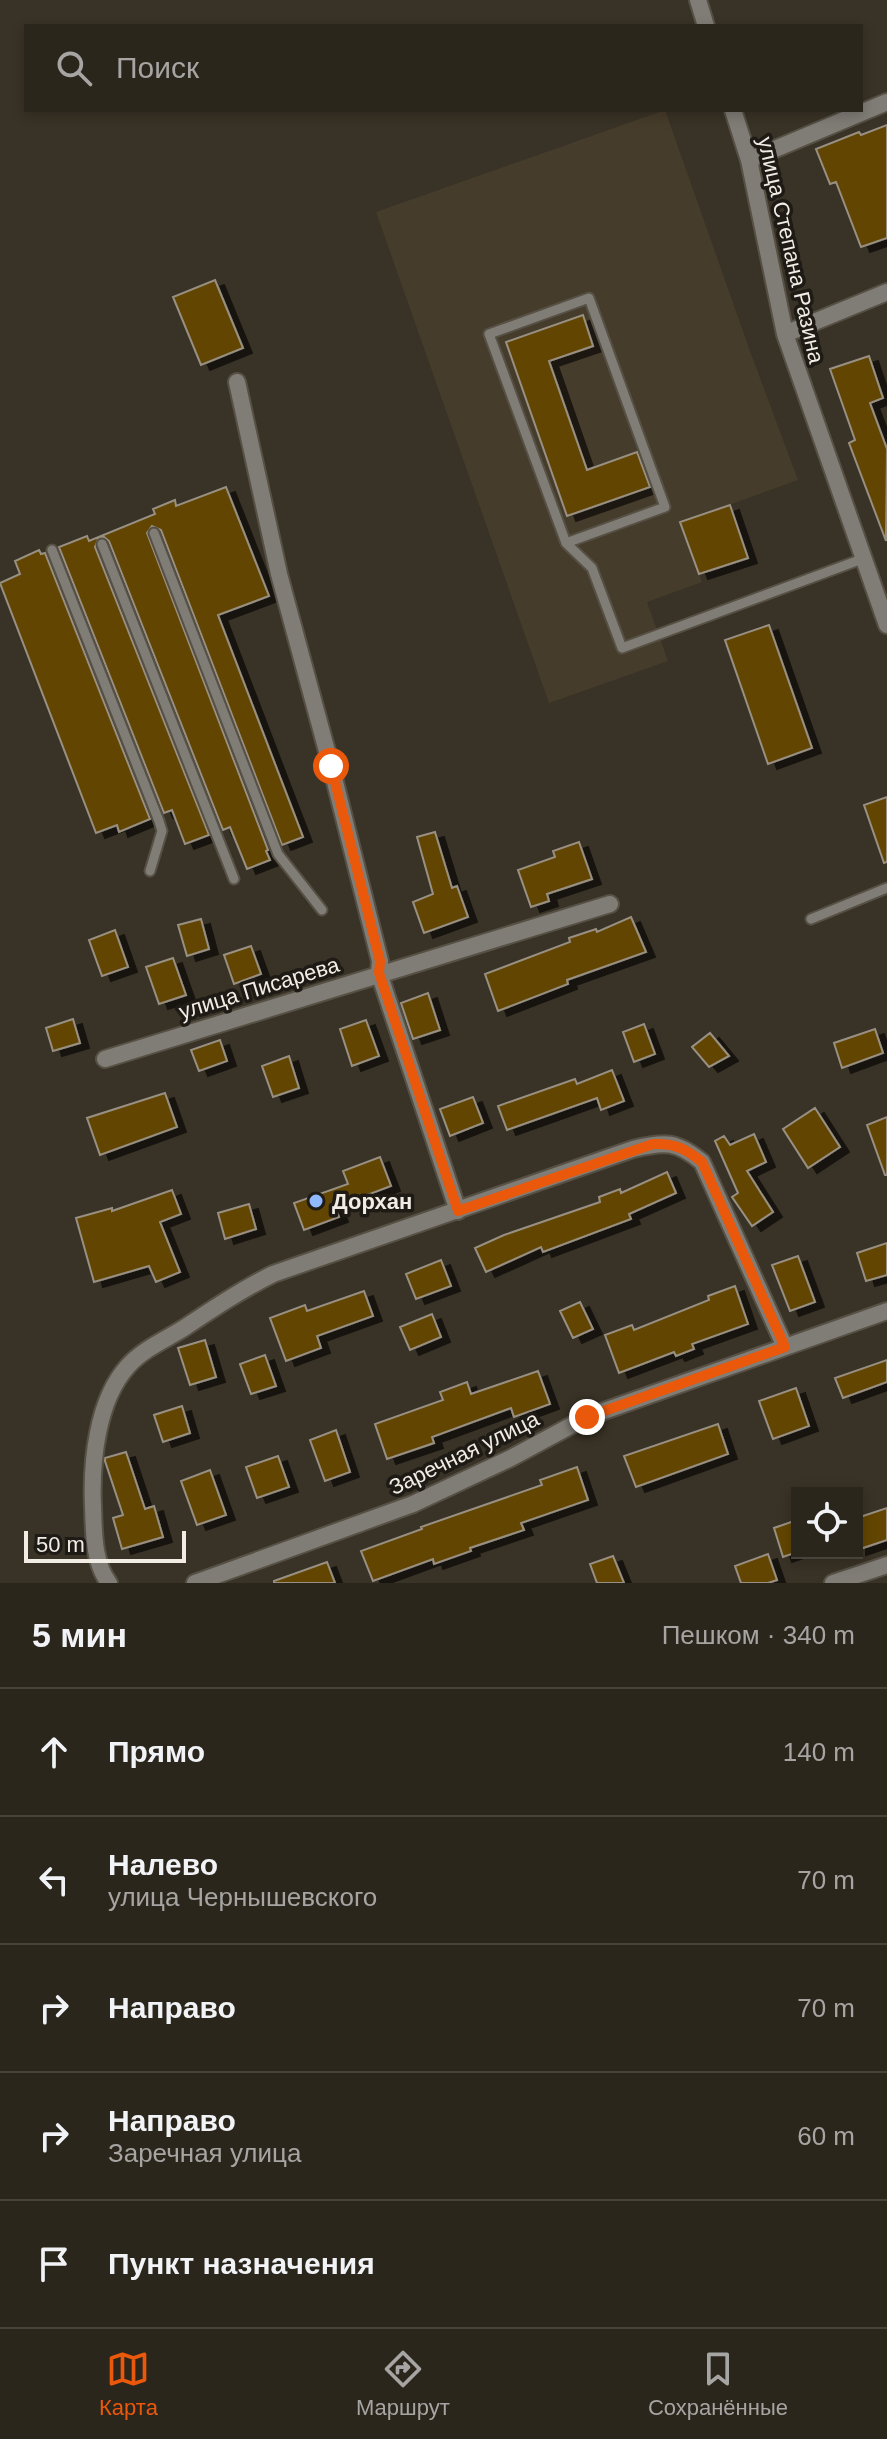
<!DOCTYPE html>
<html lang="ru">
<meta charset="utf-8">
<style>
body{margin:0;font-family:Arial,sans-serif;background:#332e25;color:#f1f3f6}
.controls{position:absolute;right:24px;bottom:24px;display:grid;overflow:hidden;border-radius:0px;box-shadow:0 4px 12px #0003}
.controls button{width:72px;height:72px;display:grid;place-items:center;padding:0;border:0;border-bottom:2px solid #47433b;background:#2b261c;color:#f1f3f6;font:40px sans-serif}
.scale{position:absolute;left:24px;bottom:20px;width:162px;box-sizing:border-box;padding-left:8px;border:4px solid #f1ede5;border-top:0;font-size:22px;line-height:28px;white-space:nowrap;color:#f1ede5;-webkit-text-stroke:6px #1e1a15;paint-order:stroke}
.stop{position:absolute;width:24px;height:24px;margin:-18px;border:6px solid #ea580c;border-radius:50%;background:#fff}
.stop.end{background:#ea580c;border-color:#fff;box-shadow:0 2px 8px #0008}
.list{margin:0;padding:0;list-style:none}
h2{display:flex;justify-content:space-between;align-items:center;height:104px;margin:0;padding:0 32px;font-size:34px}
h2 small{font-size:26px;font-weight:400;color:#a6a5a3}
.list li{display:grid;grid-template-columns:52px 1fr auto;gap:24px;align-items:center;box-sizing:border-box;height:128px;padding:0 32px;border-top:2px solid #47433b}
.list b{display:block;font-size:30px;white-space:nowrap}
.list p{margin:0;font-size:26px;white-space:nowrap;color:#a6a5a3}
.list em{font-size:26px;font-style:normal;color:#a6a5a3}
.icon{flex:none;width:44px;height:44px;fill:none;stroke:currentColor;stroke-width:2;stroke-linecap:round;stroke-linejoin:round}
.map{position:relative;flex:none;width:887px;height:1583px;overflow:hidden}
.search{position:absolute;background:#2b261c;box-shadow:0 4px 12px #0003;left:24px;right:24px;top:24px;height:88px;display:flex;align-items:center;gap:20px;box-sizing:border-box;padding:0 28px;border-radius:0px;color:#a6a5a3;font-size:30px}
.sheet{height:744px;background:#2b261c}
nav{display:flex;justify-content:space-around;align-items:center;box-sizing:border-box;height:112px;border-top:2px solid #47433b;background:#2b261c;font-size:22px;color:#a6a5a3}
nav a{display:grid;justify-items:center;gap:4px}
nav .on{color:#ea580c}
.map>svg:first-child{display:block}
.built{fill:#463c2b}
.building{fill:#624503;stroke:#989082;stroke-width:2;filter:url(#shadow)}
.lines{fill:none;stroke-linecap:round;stroke-linejoin:round}
.lane-casing{stroke:#565045;stroke-width:13}
.street-casing{stroke:#565045;stroke-width:20}
.lane{stroke:#807d77;stroke-width:9}
.street{stroke:#807d77;stroke-width:16}
.route{stroke:#ea580c;stroke-width:10}
.poi-dot{fill:#90b8fd;stroke:#1e1a15;stroke-width:3}
.labels{text-anchor:middle;dominant-baseline:central;stroke-width:7;stroke-linejoin:round;paint-order:stroke}
.street-label{font-size:22px;fill:#f1ede5;stroke:#1e1a15}
.poi-label{font-size:22px;font-weight:bold;fill:#f1ede5;stroke:#1e1a15;text-anchor:start}
</style>
<div class="map">
<svg width="887" height="1583" viewBox="0 0 887 1583">
<defs>
<filter id="shadow"><feDropShadow dx="9" dy="5" stdDeviation="0" flood-color="#0009"/></filter>
</defs>
<rect width="100%" height="100%" fill="#393226"/>
<!-- built -->
<path class="built" d="M 665,110 L 751,354 L 798,480 L 681,522 L 702,582 L 647,602 L 668,661 L 549,703 L 376,212 Z"/>
<!-- building -->
<path class="building" d="M 887,125 L 887,238 L 861,247 L 836,182 L 830,184 L 816,149 L 859,132 L 861,135 Z
M 215,280 L 243,348 L 201,365 L 173,297 Z
M 583,315 L 593,346 L 549,361 L 587,470 L 637,452 L 650,487 L 567,516 L 506,342 Z
M 869,356 L 883,398 L 870,403 L 887,449 L 886,541 L 849,443 L 855,440 L 830,369 Z
M 226,487 L 269,596 L 218,615 L 303,837 L 282,845 L 161,530 L 152,526 L 147,533 L 268,850 L 266,851 L 270,860 L 247,869 L 230,827 L 223,830 L 109,541 L 104,537 L 99,537 L 95,547 L 209,835 L 185,844 L 172,810 L 164,813 L 59,547 L 87,536 L 89,541 L 155,514 L 153,509 L 175,500 L 176,506 Z
M 730,505 L 748,558 L 699,574 L 680,522 Z
M 39,550 L 41,554 L 45,553 L 150,819 L 119,832 L 117,825 L 96,833 L 0,583 L 20,574 L 15,561 Z
M 769,625 L 812,748 L 768,764 L 725,640 Z
M 887,797 L 887,862 L 884,863 L 864,805 Z
M 435,832 L 452,888 L 457,886 L 468,917 L 424,933 L 413,902 L 433,894 L 417,837 Z
M 579,842 L 592,879 L 547,894 L 549,901 L 531,907 L 518,870 L 555,857 L 553,851 Z
M 631,917 L 646,952 L 567,980 L 568,984 L 498,1011 L 485,974 L 570,942 L 569,938 L 596,929 L 597,932 Z
M 201,919 L 209,949 L 187,956 L 178,925 Z
M 115,930 L 128,967 L 102,976 L 89,940 Z
M 251,946 L 261,974 L 234,984 L 224,955 Z
M 173,958 L 186,995 L 159,1004 L 146,967 Z
M 428,993 L 440,1030 L 413,1039 L 401,1003 Z
M 73,1019 L 80,1043 L 53,1051 L 46,1028 Z
M 366,1020 L 379,1056 L 352,1066 L 340,1029 Z
M 644,1024 L 655,1054 L 634,1062 L 623,1032 Z
M 875,1029 L 883,1053 L 842,1068 L 834,1043 Z
M 710,1033 L 729,1056 L 709,1067 L 692,1047 Z
M 220,1040 L 227,1061 L 199,1071 L 191,1050 Z
M 289,1056 L 299,1088 L 273,1097 L 262,1066 Z
M 612,1070 L 624,1101 L 601,1110 L 597,1098 L 507,1130 L 498,1106 L 575,1079 L 577,1084 Z
M 165,1093 L 177,1127 L 100,1155 L 87,1118 Z
M 473,1097 L 483,1123 L 450,1136 L 440,1109 Z
M 815,1108 L 840,1147 L 808,1168 L 783,1129 Z
M 887,1117 L 887,1175 L 885,1175 L 867,1125 Z
M 754,1134 L 766,1162 L 747,1171 L 773,1212 L 752,1226 L 732,1197 L 738,1193 L 715,1141 L 724,1136 L 730,1145 Z
M 380,1157 L 391,1186 L 335,1207 L 339,1217 L 304,1230 L 294,1203 L 348,1184 L 343,1171 Z
M 667,1172 L 676,1193 L 629,1214 L 631,1219 L 543,1252 L 541,1247 L 486,1272 L 475,1248 L 504,1235 L 600,1202 L 599,1197 L 620,1189 L 621,1193 Z
M 172,1190 L 181,1214 L 160,1222 L 180,1272 L 156,1282 L 149,1266 L 94,1282 L 76,1218 L 112,1208 L 112,1211 Z
M 249,1204 L 256,1229 L 225,1239 L 218,1213 Z
M 887,1243 L 887,1275 L 866,1281 L 857,1253 Z
M 798,1256 L 815,1302 L 790,1311 L 772,1265 Z
M 441,1260 L 451,1286 L 416,1299 L 406,1274 Z
M 735,1286 L 748,1324 L 692,1344 L 694,1349 L 676,1356 L 674,1352 L 619,1373 L 605,1335 L 632,1325 L 634,1330 L 709,1300 L 708,1296 Z
M 364,1291 L 373,1316 L 317,1336 L 321,1348 L 286,1361 L 270,1318 L 305,1305 L 307,1311 Z
M 580,1302 L 593,1329 L 573,1338 L 560,1311 Z
M 432,1314 L 441,1337 L 410,1350 L 400,1327 Z
M 205,1340 L 216,1377 L 190,1385 L 178,1348 Z
M 265,1355 L 276,1386 L 251,1394 L 240,1364 Z
M 887,1360 L 887,1382 L 843,1398 L 835,1378 Z
M 538,1371 L 550,1404 L 514,1417 L 511,1408 L 432,1437 L 434,1443 L 387,1459 L 375,1424 L 443,1400 L 440,1392 L 467,1382 L 471,1394 Z
M 796,1388 L 809,1426 L 773,1439 L 759,1401 Z
M 182,1406 L 190,1433 L 163,1442 L 154,1415 Z
M 718,1424 L 728,1454 L 636,1487 L 624,1456 Z
M 336,1430 L 350,1472 L 325,1481 L 310,1440 Z
M 126,1452 L 145,1509 L 154,1506 L 163,1537 L 122,1549 L 113,1518 L 123,1515 L 105,1461 L 105,1458 Z
M 278,1456 L 289,1487 L 257,1498 L 246,1467 Z
M 577,1467 L 588,1500 L 521,1523 L 524,1530 L 470,1548 L 471,1551 L 434,1564 L 433,1559 L 373,1581 L 361,1551 L 422,1529 L 421,1527 L 542,1485 L 540,1480 Z
M 210,1470 L 226,1515 L 197,1525 L 181,1481 Z
M 887,1508 L 887,1540 L 857,1550 L 857,1518 Z
M 797,1520 L 797,1552 L 783,1557 L 774,1528 Z
M 768,1554 L 777,1580 L 768,1583 L 741,1583 L 735,1566 Z
M 613,1556 L 624,1583 L 597,1583 L 590,1564 Z
M 327,1562 L 335,1583 L 274,1583 L 274,1581 Z"/>
<g class="lines">
<!-- lane casing -->
<g class="lane-casing">
<path id="lane" d="M 154,533 L 278,854 L 322,910
M 566,543 L 665,507 L 589,298 L 489,334 L 566,543 L 592,568 L 622,648 L 862,559
M 102,544 L 234,879
M 52,550 L 159,821 L 162,831 L 150,871
M 811,919 L 887,888"/>
</g>
<!-- street casing -->
<g class="street-casing">
<path id="street" d="M 698,0 L 706,26
M 733,110 L 749,160 L 785,334 L 887,625
M 749,160 L 887,102
M 785,334 L 887,292
M 237,382 L 279,574 L 331,766 L 380,961 L 379,973 L 458,1211
M 105,1059 L 610,904
M 109,1583 C 93,1562 94,1531 93,1506 C 91,1462 97,1400 128,1366 C 143,1349 165,1340 184,1328 C 214,1308 241,1290 273,1274 L 633,1149 C 665,1141 677,1141 702,1162 L 785,1347
M 195,1583 L 413,1504 L 511,1458 L 587,1417 L 887,1311
M 833,1583 L 887,1565"/>
</g>
<!-- lane -->
<use href="#lane" class="lane"/>
<!-- street -->
<use href="#street" class="street"/>
</g>
<g class="lines">
<!-- route -->
<path class="route" d="M 331,766 L 380,961 L 379,973 L 458,1211 L 653,1144 C 675,1143 686,1149 702,1162 L 785,1347 L 587,1417"/>
</g>
<!-- markers -->
<circle class="poi-dot" cx="316" cy="1201" r="8"/>
<g class="labels">
<!-- street labels -->
<g class="street-label">
<text transform="translate(791 250) rotate(77)">улица Степана Разина</text>
<text transform="translate(259 988) rotate(-17)">улица Писарева</text>
<text transform="translate(464 1453) rotate(-26)">Заречная улица</text>
</g>
<!-- poi labels -->
<g class="poi-label">
<text x="332" y="1201">Дорхан</text>
</g>
</g>
</svg>
<div class="controls">
<button><svg class="icon" aria-label="locate" viewBox="0 0 24 24"><circle cx="12" cy="12" r="6"/><path d="M12 2v4M12 18v4M2 12h4M18 12h4"/></svg></button>
</div>
<div class="scale">50 m</div>
<div class="stop" style="left:331px;top:766px"></div>
<div class="stop end" style="left:587px;top:1417px"></div>
<div class="search"><svg class="icon" aria-label="search" viewBox="0 0 24 24"><circle cx="10" cy="10" r="6"/><path d="M15 15l6 6"/></svg>Поиск</div>
</div>
<section class="sheet">
<h2>5 мин<small>Пешком · 340 m</small></h2>
<ul class="list">
<li><svg class="icon" aria-label="ahead" viewBox="0 0 24 24"><path d="M12 20V5M6 11l6-6 6 6"/></svg><div><b>Прямо</b></div><em>140 m</em></li>
<li><svg class="icon" aria-label="left" viewBox="0 0 24 24"><path d="M17 20v-9H6M10 6l-5 5 5 5"/></svg><div><b>Налево</b><p>улица Чернышевского</p></div><em>70 m</em></li>
<li><svg class="icon" aria-label="right" viewBox="0 0 24 24"><path d="M7 20v-9h11M14 6l5 5-5 5"/></svg><div><b>Направо</b></div><em>70 m</em></li>
<li><svg class="icon" aria-label="right" viewBox="0 0 24 24"><path d="M7 20v-9h11M14 6l5 5-5 5"/></svg><div><b>Направо</b><p>Заречная улица</p></div><em>60 m</em></li>
<li><svg class="icon" aria-label="arrive" viewBox="0 0 24 24"><path d="M6 21V4h12l-3 4 3 4H6"/></svg><div><b>Пункт назначения</b></div></li>
</ul>
</section>
<nav>
<a class="on"><svg class="icon" aria-label="map" viewBox="0 0 24 24"><path d="M3 6l6-2 6 2 6-2v14l-6 2-6-2-6 2zM9 4v14M15 6v14"/></svg>Карта</a>
<a><svg class="icon" aria-label="directions" viewBox="0 0 24 24"><path d="M12 3l9 9-9 9-9-9zM9 14v-3h6M13 9l2 2-2 2"/></svg>Маршрут</a>
<a><svg class="icon" aria-label="saved" viewBox="0 0 24 24"><path d="M7 4h10v16l-5-4-5 4z"/></svg>Сохранённые</a>
</nav>
